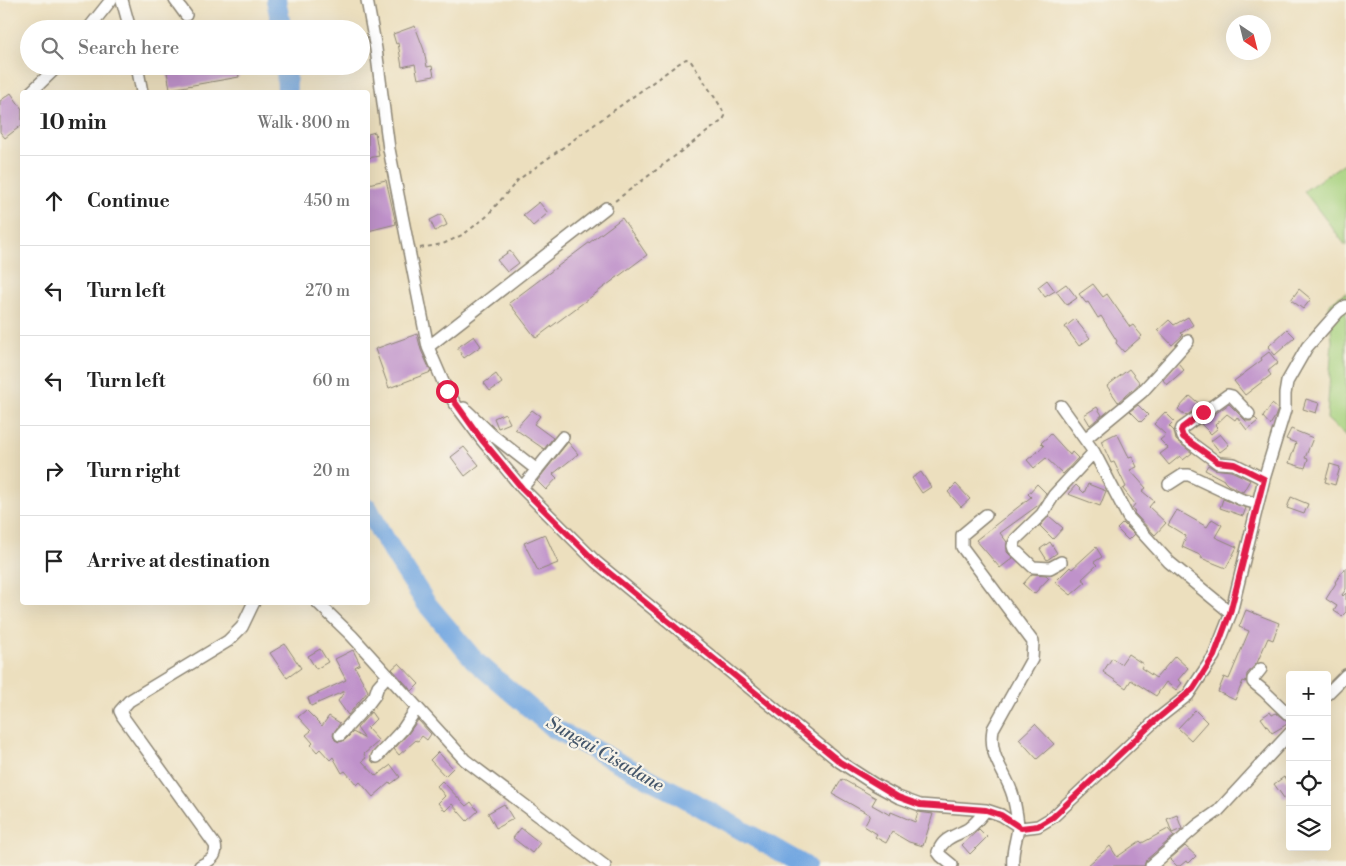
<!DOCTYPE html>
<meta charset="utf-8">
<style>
body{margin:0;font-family:"Libre Bodoni",serif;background:#f2f2f2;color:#222}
.controls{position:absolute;right:15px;bottom:15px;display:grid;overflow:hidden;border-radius:5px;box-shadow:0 5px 20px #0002}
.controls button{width:45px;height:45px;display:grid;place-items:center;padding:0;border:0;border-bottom:1px solid #e0e0e0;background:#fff;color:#222;font:25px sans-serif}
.compass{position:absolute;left:1226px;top:15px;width:45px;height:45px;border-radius:50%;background:#fff;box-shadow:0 5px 20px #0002;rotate:145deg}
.stop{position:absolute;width:15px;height:15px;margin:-11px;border:4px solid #e11d48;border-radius:50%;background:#fff}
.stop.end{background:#e11d48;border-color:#fff;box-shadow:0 1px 5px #0008}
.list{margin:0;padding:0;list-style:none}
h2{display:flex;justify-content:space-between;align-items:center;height:65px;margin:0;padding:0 20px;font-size:21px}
h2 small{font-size:16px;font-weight:400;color:#767676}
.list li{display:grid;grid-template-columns:32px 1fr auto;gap:15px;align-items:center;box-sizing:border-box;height:90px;padding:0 20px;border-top:1px solid #e0e0e0}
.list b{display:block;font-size:19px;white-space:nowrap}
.list em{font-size:16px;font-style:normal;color:#767676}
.icon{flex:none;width:28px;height:28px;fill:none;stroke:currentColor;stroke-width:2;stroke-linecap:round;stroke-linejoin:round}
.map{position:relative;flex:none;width:1346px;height:866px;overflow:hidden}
.search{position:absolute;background:#fff;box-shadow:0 5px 20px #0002;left:20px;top:20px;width:350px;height:55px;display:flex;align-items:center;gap:12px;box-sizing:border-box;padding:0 18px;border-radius:28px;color:#767676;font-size:19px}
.panel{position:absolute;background:#fff;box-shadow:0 5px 20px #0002;left:20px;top:90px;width:350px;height:515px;border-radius:5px}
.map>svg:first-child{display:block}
.green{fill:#a6d17d;stroke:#687e54}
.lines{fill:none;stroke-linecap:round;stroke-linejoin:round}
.river{stroke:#75a8e1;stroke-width:20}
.building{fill:#bf92ca}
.minor-casing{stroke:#8c8574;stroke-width:14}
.path{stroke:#8c8574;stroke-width:2;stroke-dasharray:4 4;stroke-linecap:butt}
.minor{stroke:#fff;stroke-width:11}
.route{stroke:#e11d48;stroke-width:6}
.labels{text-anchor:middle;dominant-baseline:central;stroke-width:4.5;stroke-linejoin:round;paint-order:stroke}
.water-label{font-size:18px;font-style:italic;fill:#45576b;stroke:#f7f3e8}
</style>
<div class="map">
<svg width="1346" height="866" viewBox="0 0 1346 866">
<rect width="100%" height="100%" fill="#f7f3e8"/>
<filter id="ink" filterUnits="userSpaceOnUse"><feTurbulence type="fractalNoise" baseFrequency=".02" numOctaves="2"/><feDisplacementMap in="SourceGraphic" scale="10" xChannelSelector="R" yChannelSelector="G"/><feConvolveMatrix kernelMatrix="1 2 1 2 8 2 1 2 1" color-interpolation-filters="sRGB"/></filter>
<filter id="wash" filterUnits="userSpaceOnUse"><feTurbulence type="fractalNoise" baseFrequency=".0096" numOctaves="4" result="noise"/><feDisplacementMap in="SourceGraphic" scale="20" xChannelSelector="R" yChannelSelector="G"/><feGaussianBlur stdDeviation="1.12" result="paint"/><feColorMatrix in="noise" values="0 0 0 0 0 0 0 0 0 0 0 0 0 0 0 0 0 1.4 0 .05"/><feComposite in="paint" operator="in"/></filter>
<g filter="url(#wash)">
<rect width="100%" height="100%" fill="#ecdfbe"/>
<!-- green -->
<path class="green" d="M 1346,162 L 1346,246 L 1304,191 Z
M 1346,292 L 1346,436 L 1327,419 L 1332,341 L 1329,304 Z"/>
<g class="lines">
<!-- river -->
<path class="river" d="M 276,0 L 282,29
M 286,66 L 287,92
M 368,508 L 381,533 L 426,603 L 475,661 L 553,728 L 680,795 L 805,866"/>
</g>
<g id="blocks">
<!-- building -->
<path class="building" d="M 415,26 L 424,50 L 427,67 L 432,66 L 434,76 L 418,79 L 415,64 L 402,67 L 398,43 L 396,44 L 393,34 Z
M 192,66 L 237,66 L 239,77 L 170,89 L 167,72 L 193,68 Z
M 11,93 L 22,109 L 22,125 L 5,138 L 0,132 L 0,101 Z
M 375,132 L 379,156 L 368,158 L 368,134 Z
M 386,180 L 396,224 L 368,231 L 368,184 Z
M 539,202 L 548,213 L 533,226 L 523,215 Z
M 442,214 L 447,225 L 435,231 L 430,220 Z
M 622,218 L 647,255 L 536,338 L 509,303 Z
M 510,251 L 519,263 L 507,272 L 497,260 Z
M 1047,280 L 1055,291 L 1045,297 L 1038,287 Z
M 1066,284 L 1077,298 L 1067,305 L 1056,291 Z
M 1093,284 L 1103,297 L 1107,294 L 1130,327 L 1133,325 L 1142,336 L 1124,352 L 1116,343 L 1117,341 L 1101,316 L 1098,318 L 1088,302 L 1086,303 L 1079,294 Z
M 1299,289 L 1311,299 L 1303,309 L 1291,300 Z
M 1188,317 L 1193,325 L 1181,333 L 1183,335 L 1172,345 L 1158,330 L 1169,320 L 1174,325 Z
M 1075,319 L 1090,338 L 1079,346 L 1065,327 Z
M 1287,329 L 1295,337 L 1275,355 L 1268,347 Z
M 417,334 L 421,350 L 431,372 L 389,388 L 375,349 Z
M 474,336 L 481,346 L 464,358 L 457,348 Z
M 1269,352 L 1278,363 L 1268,371 L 1271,375 L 1245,395 L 1234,381 L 1262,360 L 1261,358 Z
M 1178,363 L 1184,370 L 1167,385 L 1163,380 Z
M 1129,369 L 1140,383 L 1118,402 L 1107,386 Z
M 496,374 L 502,383 L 490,391 L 484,383 Z
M 1190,396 L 1201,405 L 1186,416 L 1178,409 Z
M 1306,399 L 1319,403 L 1316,413 L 1303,409 Z
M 1229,404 L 1246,421 L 1251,421 L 1255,418 L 1258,421 L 1247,430 L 1237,417 L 1235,420 L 1227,414 L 1215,425 L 1218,428 L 1211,434 L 1201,424 Z
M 1272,404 L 1278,409 L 1275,417 L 1270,425 L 1263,417 Z
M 1138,405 L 1148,415 L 1141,422 L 1130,411 Z
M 1097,407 L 1102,415 L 1090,425 L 1084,415 Z
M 532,410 L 540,416 L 534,424 L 553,438 L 544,449 L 515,429 Z
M 1165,412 L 1174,421 L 1169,426 L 1174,431 L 1176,440 L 1192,453 L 1183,460 L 1180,456 L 1169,465 L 1160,454 L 1168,448 L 1160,440 L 1166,435 L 1154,424 Z
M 505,413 L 510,423 L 498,428 L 494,418 Z
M 1291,429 L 1313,438 L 1305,458 L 1308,459 L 1305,468 L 1289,463 L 1296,443 L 1286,439 Z
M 1117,433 L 1129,457 L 1132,456 L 1137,467 L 1130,470 L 1146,488 L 1142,491 L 1154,501 L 1149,507 L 1166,523 L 1155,535 L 1134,513 L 1135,510 L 1132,508 L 1135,504 L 1123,489 L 1126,487 L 1114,462 L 1111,463 L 1101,441 Z
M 1051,434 L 1070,455 L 1072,452 L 1078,458 L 1063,474 L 1046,458 L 1034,468 L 1027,460 L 1044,446 L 1041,443 Z
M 1220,434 L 1229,445 L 1220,452 L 1211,441 Z
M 568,442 L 578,454 L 553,474 L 557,478 L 546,490 L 537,481 Z
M 464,447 L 479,465 L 465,476 L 451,457 Z
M 1330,464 L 1340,467 L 1335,485 L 1325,482 Z
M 1208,465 L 1214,469 L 1231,471 L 1250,480 L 1243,492 L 1228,485 L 1224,481 L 1224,480 L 1205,470 Z
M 921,472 L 931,487 L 922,493 L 912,478 Z
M 956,484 L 970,499 L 961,507 L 948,492 Z
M 1037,484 L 1046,493 L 1040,504 L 1000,533 L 1007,542 L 1007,552 L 1013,558 L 1000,568 L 976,540 L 1031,497 L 1028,494 Z
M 1088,484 L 1106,491 L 1100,506 L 1068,494 L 1076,485 L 1084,493 Z
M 1291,497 L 1308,504 L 1304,514 L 1287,508 Z
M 1223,499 L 1246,508 L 1243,516 L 1220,508 Z
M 1177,510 L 1207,527 L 1212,519 L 1222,525 L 1215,537 L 1237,547 L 1226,568 L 1201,558 L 1202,556 L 1182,547 L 1186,536 L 1168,525 Z
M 1049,516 L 1063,528 L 1053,539 L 1040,526 Z
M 1123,523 L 1134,534 L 1128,540 L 1117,529 Z
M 545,534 L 558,563 L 538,571 L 524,543 Z
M 1050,542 L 1057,553 L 1047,560 L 1040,549 Z
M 1096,547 L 1102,557 L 1094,562 L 1097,565 L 1082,579 L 1086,582 L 1071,595 L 1055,582 L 1070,567 L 1072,569 Z
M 1346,567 L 1346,589 L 1342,595 L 1343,596 L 1346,593 L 1346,612 L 1342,616 L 1334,611 L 1337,606 L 1326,599 L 1336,583 L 1335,582 Z
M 1032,574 L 1046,575 L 1049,578 L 1034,594 L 1023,584 Z
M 1246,610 L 1279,623 L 1273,640 L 1268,638 L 1257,663 L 1247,674 L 1246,682 L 1243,681 L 1235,700 L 1218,692 L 1224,677 L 1229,679 L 1249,631 L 1239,627 Z
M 285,644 L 301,668 L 287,678 L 270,653 Z
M 320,649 L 328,662 L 316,669 L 308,656 Z
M 353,650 L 360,664 L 355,667 L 368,691 L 348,715 L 338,701 L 345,691 L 311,706 L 308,698 L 346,680 L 335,659 Z
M 1128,654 L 1143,664 L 1141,668 L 1156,678 L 1175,656 L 1188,668 L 1178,680 L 1182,683 L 1176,690 L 1166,682 L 1156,696 L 1131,680 L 1126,688 L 1103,672 L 1112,658 L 1121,664 Z
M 399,663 L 419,684 L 412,691 L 392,669 Z
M 306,710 L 322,726 L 329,716 L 340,723 L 333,734 L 335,740 L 339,742 L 345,740 L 353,732 L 365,739 L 357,728 L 371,712 L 376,719 L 367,728 L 379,741 L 364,754 L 366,758 L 362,761 L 376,776 L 391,765 L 400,777 L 391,784 L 390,782 L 373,797 L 360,782 L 357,785 L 345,771 L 342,773 L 333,757 L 330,760 L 320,749 L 317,752 L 311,745 L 313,743 L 306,735 L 311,731 L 298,717 Z
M 1195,710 L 1207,722 L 1191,740 L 1178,728 Z
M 1270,712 L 1272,715 L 1276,713 L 1289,723 L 1272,733 L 1261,718 Z
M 418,720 L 431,734 L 427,740 L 422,736 L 418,741 L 416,740 L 399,755 L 394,749 L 408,734 Z
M 1035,724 L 1054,744 L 1037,759 L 1019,739 Z
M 438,752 L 453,768 L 445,776 L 430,760 Z
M 1284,777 L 1290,785 L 1290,795 L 1284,798 L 1274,784 Z
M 842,779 L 876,798 L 872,805 L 890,815 L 891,812 L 915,822 L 918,812 L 933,814 L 923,846 L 909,842 L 892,832 L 886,843 L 875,837 L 877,834 L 864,826 L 870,815 L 833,794 Z
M 442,781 L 466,806 L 471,802 L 478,811 L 467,821 L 452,804 L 445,811 L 438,803 L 445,796 L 437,786 Z
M 504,804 L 513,819 L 496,828 L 488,813 Z
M 1177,815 L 1182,829 L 1172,833 L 1167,819 Z
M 521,828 L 540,843 L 532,853 L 513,838 Z
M 979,829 L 987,837 L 970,854 L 962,845 Z
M 1168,829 L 1174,836 L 1146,860 L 1144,866 L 1087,866 L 1110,846 L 1117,857 L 1140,841 L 1142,843 Z
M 1185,846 L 1196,856 L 1189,863 L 1186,861 L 1180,866 L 1177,866 L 1170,859 Z"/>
</g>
</g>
<g filter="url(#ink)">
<use href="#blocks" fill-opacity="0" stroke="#8c8574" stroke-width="1"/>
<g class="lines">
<!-- minor casing -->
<g class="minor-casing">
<path id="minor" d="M 122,0 L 130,29
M 175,0 L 186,15
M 367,0 L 376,49 L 389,149 L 428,347 L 447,391 L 456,405 L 482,440 L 522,488 L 596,562 L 840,762 L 874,784 L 898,797 L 920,805 L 986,810 L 1001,815 L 1021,828 L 1038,826 L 1053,817 L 1156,720 L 1188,695 L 1214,656 L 1231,613 L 1264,479 L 1285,410 L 1285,394 L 1287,382 L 1307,347 L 1338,312 L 1346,306
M 88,29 L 111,0
M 137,66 L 142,92
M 31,92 L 58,66
M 428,347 L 606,208
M 1061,406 L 1094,452 L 1128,517 L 1169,562 L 1231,613
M 464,408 L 491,434 L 537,470
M 1249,414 L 1232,396 L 1228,395 L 1182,428 L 1181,431 L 1183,437 L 1218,463 L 1234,464 L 1264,479
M 1085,439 L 1142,392 L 1188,341
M 1169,484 L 1183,475 L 1189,475 L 1240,499 L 1258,504
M 522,488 L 563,437
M 986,515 L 962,535 L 962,547 L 1033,642 L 1032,659 L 993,729 C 988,758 1006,771 1013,796 C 1015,805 1018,818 1018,827 C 1017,840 1011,852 1013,866
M 1061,562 L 1050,568 L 1033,567 L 1014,549 L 1013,546 L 1016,539 L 1042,514 L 1054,495 L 1094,452
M 317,602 L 352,636 L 465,760 L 605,866
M 1261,669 L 1253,679 L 1253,682 L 1264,691 L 1290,716
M 1327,694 L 1346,675
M 340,735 L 369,703 L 375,695 L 378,686 L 388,675
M 377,757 L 403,729 L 417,708
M 952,865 L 941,856 L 938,852 C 944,836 957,836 969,828 C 976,823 981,816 986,810
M 200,866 C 209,861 218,857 215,845 L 123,717 L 120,711 L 129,701 L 228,641 L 242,627 L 254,602
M 1151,866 L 1198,825 L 1218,811 L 1290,733"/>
</g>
<!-- path -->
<path class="path" d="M 420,248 L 443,244 L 464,234 L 486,217 L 518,180 L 678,64 L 686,59 L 690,60 L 721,107 L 725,116 L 723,120 L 615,201"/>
<!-- minor -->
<use href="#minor" class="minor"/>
</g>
</g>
<g class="lines" filter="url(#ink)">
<!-- route -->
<path class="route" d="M 447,391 L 482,440 L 522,488 L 596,562 L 840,762 L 898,797 L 920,805 L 986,810 L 1001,815 L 1021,828 L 1038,826 L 1053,817 L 1156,720 L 1193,689 L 1214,656 L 1230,613 L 1264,479 L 1234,464 L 1218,462 L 1183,437 L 1181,431 L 1182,428 L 1203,412"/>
</g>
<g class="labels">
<!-- water labels -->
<g class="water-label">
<text transform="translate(605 754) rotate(30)">Sungai Cisadane</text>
</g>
</g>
</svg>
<div class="controls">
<button>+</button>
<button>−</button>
<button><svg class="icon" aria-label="locate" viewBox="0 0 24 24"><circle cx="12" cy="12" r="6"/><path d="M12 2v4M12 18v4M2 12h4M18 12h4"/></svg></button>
<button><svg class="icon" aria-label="layers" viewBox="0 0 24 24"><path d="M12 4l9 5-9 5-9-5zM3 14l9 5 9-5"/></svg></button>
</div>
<svg class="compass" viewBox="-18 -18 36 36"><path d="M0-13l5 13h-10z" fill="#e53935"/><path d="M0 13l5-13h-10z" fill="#767676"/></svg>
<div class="stop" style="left:447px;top:391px"></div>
<div class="stop end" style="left:1203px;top:412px"></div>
<div class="search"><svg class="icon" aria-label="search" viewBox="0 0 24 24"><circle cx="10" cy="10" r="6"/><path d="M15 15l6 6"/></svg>Search here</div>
<section class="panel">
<h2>10 min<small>Walk · 800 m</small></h2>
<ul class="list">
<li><svg class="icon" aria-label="ahead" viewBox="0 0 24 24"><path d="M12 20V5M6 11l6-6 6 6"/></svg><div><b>Continue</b></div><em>450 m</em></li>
<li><svg class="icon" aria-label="left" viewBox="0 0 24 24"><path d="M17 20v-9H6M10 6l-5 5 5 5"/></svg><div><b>Turn left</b></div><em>270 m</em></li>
<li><svg class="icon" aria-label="left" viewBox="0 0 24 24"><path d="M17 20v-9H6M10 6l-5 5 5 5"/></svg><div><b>Turn left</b></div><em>60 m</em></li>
<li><svg class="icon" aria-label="right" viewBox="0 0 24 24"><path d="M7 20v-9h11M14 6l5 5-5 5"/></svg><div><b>Turn right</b></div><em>20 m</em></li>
<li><svg class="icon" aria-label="arrive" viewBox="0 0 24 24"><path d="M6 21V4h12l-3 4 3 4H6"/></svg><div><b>Arrive at destination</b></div></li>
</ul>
</section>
</div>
